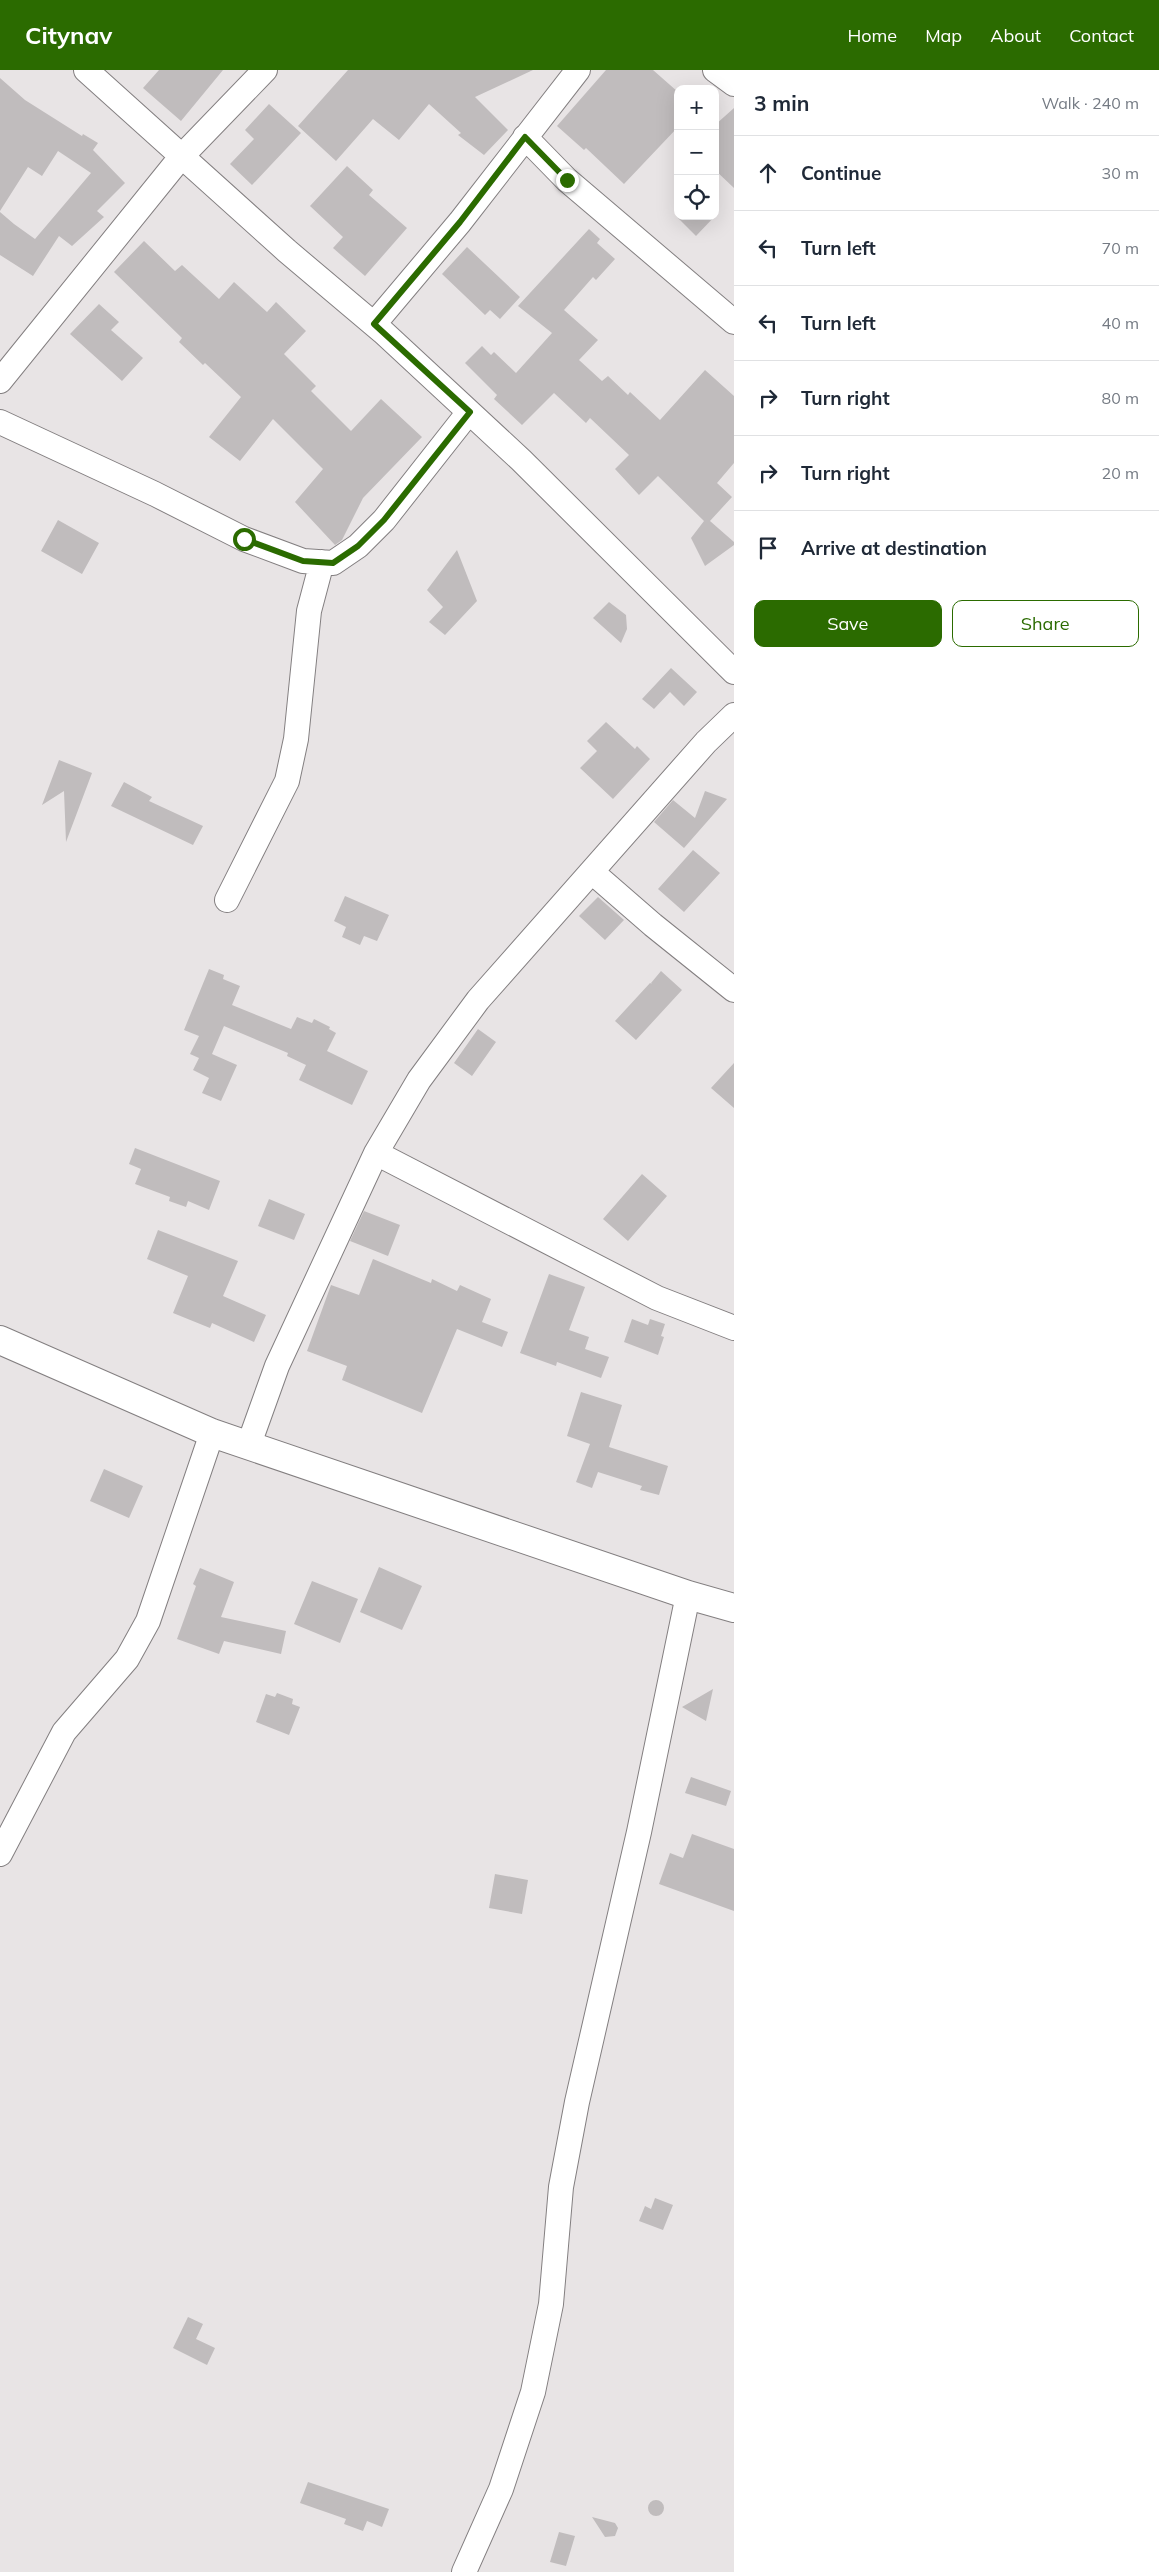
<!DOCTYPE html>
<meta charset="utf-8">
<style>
body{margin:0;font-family:Mulish,sans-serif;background:#f2f2f3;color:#1f2937}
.controls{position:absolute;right:15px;top:15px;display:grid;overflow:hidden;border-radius:10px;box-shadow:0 5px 20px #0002}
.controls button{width:45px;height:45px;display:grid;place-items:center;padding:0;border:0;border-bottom:1px solid #e0e1e3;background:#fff;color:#1f2937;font:25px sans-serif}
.stop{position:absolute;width:15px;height:15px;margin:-11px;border:4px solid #2b6b00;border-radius:50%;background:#fff}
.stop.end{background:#2b6b00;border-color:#fff;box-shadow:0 1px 5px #0008}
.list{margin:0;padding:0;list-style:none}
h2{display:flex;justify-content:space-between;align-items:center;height:65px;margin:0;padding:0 20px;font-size:21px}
h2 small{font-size:16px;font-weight:400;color:#747a83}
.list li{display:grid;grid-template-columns:32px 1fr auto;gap:15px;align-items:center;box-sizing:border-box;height:75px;padding:0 20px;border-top:1px solid #e0e1e3}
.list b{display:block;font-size:19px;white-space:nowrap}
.list em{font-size:16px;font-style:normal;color:#747a83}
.actions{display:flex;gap:10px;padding:15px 20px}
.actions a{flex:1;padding:11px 0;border:1px solid #2b6b00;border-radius:10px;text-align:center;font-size:18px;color:#2b6b00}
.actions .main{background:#2b6b00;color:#fff}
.icon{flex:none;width:28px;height:28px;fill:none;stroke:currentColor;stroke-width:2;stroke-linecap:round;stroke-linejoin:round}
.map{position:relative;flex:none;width:734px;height:2502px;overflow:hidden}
header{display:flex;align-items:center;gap:30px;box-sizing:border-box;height:70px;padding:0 25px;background:#2b6b00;color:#fff}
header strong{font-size:24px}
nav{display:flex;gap:28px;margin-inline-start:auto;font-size:18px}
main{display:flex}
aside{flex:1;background:#fff}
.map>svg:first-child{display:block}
.building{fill:#c0bcbd}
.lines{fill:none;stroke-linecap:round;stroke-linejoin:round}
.street-casing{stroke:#837f80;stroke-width:26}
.highway-casing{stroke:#837f80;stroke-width:30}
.street{stroke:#fff;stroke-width:24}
.highway{stroke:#fff;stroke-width:28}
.route{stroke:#2b6b00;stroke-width:6}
</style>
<header>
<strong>Citynav</strong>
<nav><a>Home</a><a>Map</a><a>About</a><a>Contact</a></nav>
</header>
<main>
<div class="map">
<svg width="734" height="2502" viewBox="0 0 734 2502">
<rect width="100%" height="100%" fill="#e8e4e5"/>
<!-- building -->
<path class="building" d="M 159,0 L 223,0 L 181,51 L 143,18 Z
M 348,0 L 533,0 L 475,27 L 508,60 L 484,85 L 458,65 L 461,63 L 429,34 L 399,70 L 373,49 L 336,91 L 298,56 Z
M 606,0 L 653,0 L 678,22 L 678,57 L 624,114 L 586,78 L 584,80 L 557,56 Z
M 0,8 L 25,30 L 82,66 L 83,64 L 98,73 L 93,80 L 125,113 L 97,141 L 104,147 L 72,176 L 59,166 L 33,206 L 0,185 L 0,142 L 14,154 L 35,169 L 91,103 L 58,81 L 42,106 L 28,97 L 0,141 Z
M 269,34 L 301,63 L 252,115 L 230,94 L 254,69 L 245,60 Z
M 734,38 L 734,118 L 715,100 L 715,55 Z
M 347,96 L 373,120 L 369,125 L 407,158 L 365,206 L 333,178 L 343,167 L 310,136 Z
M 676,146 L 715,146 L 696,166 Z
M 589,159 L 600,169 L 597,173 L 615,189 L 596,210 L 593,207 L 564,240 L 598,270 L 579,290 L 602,311 L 608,306 L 628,325 L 630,322 L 660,350 L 705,300 L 734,326 L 734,393 L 717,413 L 732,427 L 710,451 L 734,472 L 734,475 L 705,496 L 691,468 L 704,451 L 658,406 L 639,425 L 615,399 L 629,385 L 590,348 L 586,353 L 554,323 L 522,355 L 494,329 L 497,325 L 465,293 L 482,276 L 491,285 L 494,282 L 516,303 L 552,263 L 518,236 Z
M 144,171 L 175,201 L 182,195 L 219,229 L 234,212 L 267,242 L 276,232 L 306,261 L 284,284 L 316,316 L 311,321 L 351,361 L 381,329 L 422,367 L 363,428 L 342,470 L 335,475 L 295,432 L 323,399 L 273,349 L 240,391 L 209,367 L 241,327 L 205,293 L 203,295 L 179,272 L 182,268 L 114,202 Z
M 467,177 L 520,227 L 500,249 L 490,240 L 485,245 L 442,204 Z
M 99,234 L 119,252 L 111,260 L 143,288 L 122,311 L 70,264 Z
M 58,450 L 99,473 L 82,504 L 41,481 Z
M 457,480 L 477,531 L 445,565 L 429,552 L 443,537 L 427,520 Z
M 609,532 L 626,545 L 627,559 L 621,573 L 593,548 Z
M 671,598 L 697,622 L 684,636 L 670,622 L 654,639 L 642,629 Z
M 606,652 L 635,679 L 637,676 L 650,689 L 613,729 L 580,698 L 597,681 L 587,671 Z
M 59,690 L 92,703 L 66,772 L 64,721 L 42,735 Z
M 124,712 L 152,727 L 149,731 L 203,756 L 193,775 L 111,736 Z
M 705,721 L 727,729 L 684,778 L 654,752 L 673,730 L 695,748 Z
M 693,780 L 720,803 L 684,842 L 658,819 Z
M 345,826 L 389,845 L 377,871 L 364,866 L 360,875 L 342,867 L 346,857 L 334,851 Z
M 598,827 L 624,850 L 605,870 L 579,846 Z
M 209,899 L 224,905 L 223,909 L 240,916 L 232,935 L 291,959 L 297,947 L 312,953 L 314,949 L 330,957 L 329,959 L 336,963 L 327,981 L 368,1001 L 352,1035 L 299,1010 L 306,995 L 287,986 L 288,983 L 224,956 L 212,984 L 237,995 L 221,1031 L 202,1023 L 209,1008 L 193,1000 L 199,988 L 190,984 L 199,966 L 184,960 Z
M 661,901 L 682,920 L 636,970 L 615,951 L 650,913 L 652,914 L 651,913 Z
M 478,959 L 496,972 L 472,1006 L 454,993 Z
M 734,993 L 734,1038 L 711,1018 Z
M 135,1078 L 220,1111 L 209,1140 L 188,1131 L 186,1137 L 169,1131 L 170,1127 L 135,1114 L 141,1099 L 129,1094 Z
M 642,1104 L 667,1126 L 628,1171 L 603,1149 Z
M 269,1129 L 305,1144 L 294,1170 L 258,1156 Z
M 364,1141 L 400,1155 L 388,1186 L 350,1171 Z
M 158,1160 L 238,1191 L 223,1226 L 266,1245 L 254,1272 L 212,1253 L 210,1258 L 173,1243 L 188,1206 L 147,1189 Z
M 373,1189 L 431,1213 L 432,1209 L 457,1221 L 460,1215 L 491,1229 L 482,1252 L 508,1262 L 502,1277 L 457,1259 L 422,1343 L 342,1310 L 347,1296 L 307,1281 L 331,1215 L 359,1225 Z
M 549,1204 L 585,1217 L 569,1260 L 589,1267 L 585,1279 L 609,1287 L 601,1308 L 557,1292 L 556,1296 L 520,1283 Z
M 632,1249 L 648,1255 L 650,1249 L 665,1254 L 661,1266 L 664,1267 L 658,1285 L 624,1272 Z
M 581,1322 L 622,1335 L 609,1377 L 668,1396 L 659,1425 L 640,1420 L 642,1416 L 598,1402 L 592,1418 L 576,1412 L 590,1374 L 567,1366 Z
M 104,1399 L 143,1416 L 129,1448 L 90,1431 Z
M 379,1497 L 422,1516 L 402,1560 L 360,1542 Z
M 200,1498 L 234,1512 L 221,1547 L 286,1561 L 281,1584 L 224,1571 L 219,1584 L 177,1569 L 196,1516 L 193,1514 Z
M 312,1511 L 358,1529 L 340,1573 L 294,1554 Z
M 713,1619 L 706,1651 L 682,1637 Z
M 277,1623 L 293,1629 L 292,1634 L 300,1637 L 289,1665 L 256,1652 L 266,1624 L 275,1627 Z
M 691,1707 L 731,1721 L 726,1736 L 685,1723 Z
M 692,1764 L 734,1779 L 734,1841 L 659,1814 L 670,1783 L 683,1788 Z
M 495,1804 L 528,1810 L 522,1844 L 489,1838 Z
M 655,2128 L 673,2135 L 663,2160 L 639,2151 L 645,2136 L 651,2139 Z
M 188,2247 L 203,2254 L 196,2269 L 215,2278 L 207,2295 L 173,2278 Z
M 308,2412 L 389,2439 L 382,2457 L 367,2451 L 363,2461 L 344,2454 L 346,2449 L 300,2433 Z
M648 2438a8 8 0 1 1 16 0a8 8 0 1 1-16 0Z
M 592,2447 L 615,2453 L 618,2458 L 615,2466 L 605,2467 Z
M 559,2462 L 575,2466 L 566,2496 L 550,2492 Z"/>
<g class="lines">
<!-- street casing -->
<g class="street-casing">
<path id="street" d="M 86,0 L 287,181 L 383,262 L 521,390 L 734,602
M 715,0 L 734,14
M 525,67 L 567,110 L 734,252
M 374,254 L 460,152 L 578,0
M 0,311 L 181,87 L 265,0
M 0,352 L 155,424 L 244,469 L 303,491 L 333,493 L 358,476 L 384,450 L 469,342
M 592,802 L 653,855 L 734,920
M 227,830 L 287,711 L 296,669 L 309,541 L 322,492
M 376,1083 L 657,1228 L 734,1258
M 249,1374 L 277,1296 L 376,1083 L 419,1010 L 478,930 L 706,672 L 734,645
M 0,1784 L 64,1662 L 127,1589 L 148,1551 L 212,1363
M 464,2502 L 501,2419 L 533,2322 L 551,2234 L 561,2117 L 577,2032 L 639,1762 L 688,1525"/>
</g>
<!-- highway casing -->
<g class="highway-casing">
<path id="highway" d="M 0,1270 L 212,1363 L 688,1525 L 734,1538"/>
</g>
<!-- street -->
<use href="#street" class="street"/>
<!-- highway -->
<use href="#highway" class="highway"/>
</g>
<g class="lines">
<!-- route -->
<path class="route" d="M 244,469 L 303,491 L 333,493 L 358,476 L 384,450 L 470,342 L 374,254 L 460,152 L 525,67 L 567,110"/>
</g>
</svg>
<div class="controls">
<button>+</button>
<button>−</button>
<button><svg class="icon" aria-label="locate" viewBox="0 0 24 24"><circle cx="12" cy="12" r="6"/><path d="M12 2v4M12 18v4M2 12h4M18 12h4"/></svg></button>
</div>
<div class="stop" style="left:244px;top:469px"></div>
<div class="stop end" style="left:567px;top:110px"></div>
</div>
<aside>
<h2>3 min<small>Walk · 240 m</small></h2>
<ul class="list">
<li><svg class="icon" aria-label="ahead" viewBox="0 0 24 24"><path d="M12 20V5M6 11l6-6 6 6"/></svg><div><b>Continue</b></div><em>30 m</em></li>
<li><svg class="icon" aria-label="left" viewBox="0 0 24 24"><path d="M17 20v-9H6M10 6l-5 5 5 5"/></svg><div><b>Turn left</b></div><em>70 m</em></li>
<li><svg class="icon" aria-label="left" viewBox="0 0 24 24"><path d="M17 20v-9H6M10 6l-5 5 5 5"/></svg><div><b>Turn left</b></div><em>40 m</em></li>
<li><svg class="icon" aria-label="right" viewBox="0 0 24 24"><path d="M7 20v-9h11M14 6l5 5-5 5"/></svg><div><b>Turn right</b></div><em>80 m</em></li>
<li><svg class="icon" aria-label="right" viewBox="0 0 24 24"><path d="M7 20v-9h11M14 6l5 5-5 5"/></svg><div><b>Turn right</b></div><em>20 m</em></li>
<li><svg class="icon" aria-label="arrive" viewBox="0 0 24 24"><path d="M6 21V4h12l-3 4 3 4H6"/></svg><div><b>Arrive at destination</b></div></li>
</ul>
<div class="actions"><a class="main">Save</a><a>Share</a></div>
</aside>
</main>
